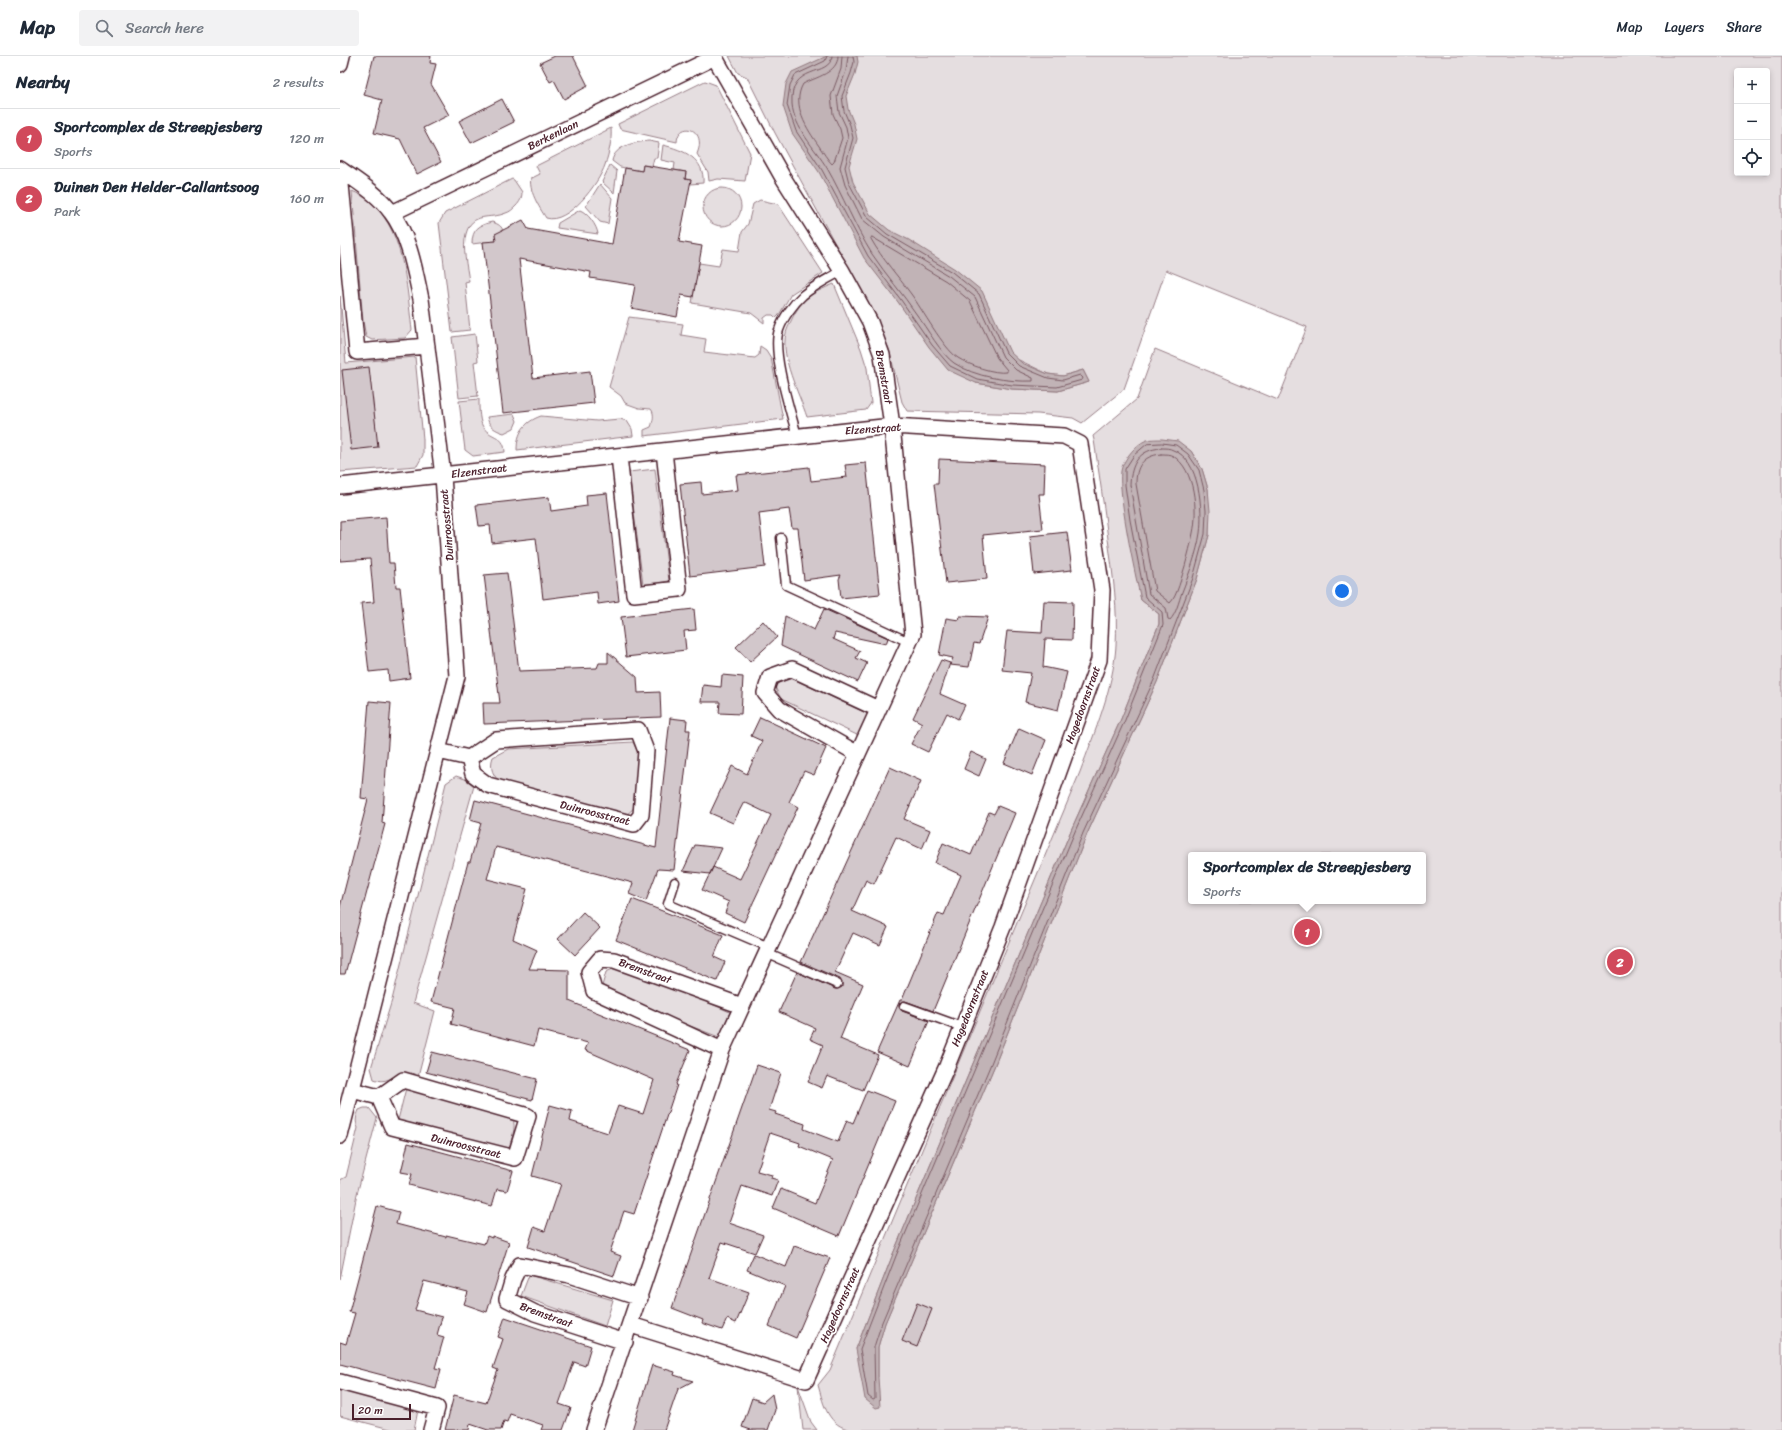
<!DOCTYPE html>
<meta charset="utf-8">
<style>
body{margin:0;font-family:Sriracha,sans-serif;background:#f2f2f3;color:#1f2937}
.controls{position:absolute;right:12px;top:12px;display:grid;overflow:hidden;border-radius:4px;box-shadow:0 2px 6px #0003}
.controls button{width:36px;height:36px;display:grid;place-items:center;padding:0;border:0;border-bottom:1px solid #e0e1e3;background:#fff;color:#1f2937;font:20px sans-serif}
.scale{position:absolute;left:12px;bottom:10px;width:59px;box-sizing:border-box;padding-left:4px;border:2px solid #4a1f2b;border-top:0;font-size:11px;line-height:14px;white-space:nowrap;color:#4a1f2b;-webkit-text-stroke:3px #fff;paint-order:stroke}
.you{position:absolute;left:1002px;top:535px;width:14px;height:14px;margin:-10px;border:3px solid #fff;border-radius:50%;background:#1a73e8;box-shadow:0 0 0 6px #1a73e833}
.badge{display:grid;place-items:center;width:26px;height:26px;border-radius:50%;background:#d1495b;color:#fff;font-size:13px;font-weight:700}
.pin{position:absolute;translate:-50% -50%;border:2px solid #fff;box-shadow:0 1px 4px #0006}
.popup{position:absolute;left:848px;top:796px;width:238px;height:52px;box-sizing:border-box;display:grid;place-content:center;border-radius:4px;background:#fff;filter:drop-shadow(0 1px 3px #0005);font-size:13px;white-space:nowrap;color:#747a83}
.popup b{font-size:15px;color:#1f2937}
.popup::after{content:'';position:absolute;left:50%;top:100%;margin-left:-8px;border:8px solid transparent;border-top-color:#fff}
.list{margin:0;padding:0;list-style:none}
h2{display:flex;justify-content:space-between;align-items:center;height:52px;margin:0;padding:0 16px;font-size:17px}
h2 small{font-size:13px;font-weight:400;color:#747a83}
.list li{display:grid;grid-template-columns:26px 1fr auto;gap:12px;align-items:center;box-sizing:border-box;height:60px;padding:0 16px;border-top:1px solid #e0e1e3}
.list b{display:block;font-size:15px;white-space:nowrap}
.list p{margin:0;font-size:13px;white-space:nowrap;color:#747a83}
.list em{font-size:13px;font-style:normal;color:#747a83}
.icon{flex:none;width:22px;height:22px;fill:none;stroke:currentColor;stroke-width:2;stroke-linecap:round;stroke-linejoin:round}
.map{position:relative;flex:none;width:1442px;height:1374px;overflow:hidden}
header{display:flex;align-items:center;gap:24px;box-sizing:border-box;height:56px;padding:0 20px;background:#fff;border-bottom:1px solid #e0e1e3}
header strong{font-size:19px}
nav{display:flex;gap:22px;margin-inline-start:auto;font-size:14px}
.search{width:280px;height:36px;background:#f2f2f3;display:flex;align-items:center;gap:10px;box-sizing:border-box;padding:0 14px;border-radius:4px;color:#747a83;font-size:15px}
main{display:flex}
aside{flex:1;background:#fff}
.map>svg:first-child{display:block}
.green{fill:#e5dee0;stroke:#987e86;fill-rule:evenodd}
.water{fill:#c1b3b6;stroke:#91787e}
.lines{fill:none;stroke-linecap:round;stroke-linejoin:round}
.shore{stroke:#7a5a63;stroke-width:1}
.building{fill:#d2c7cb;stroke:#4a1f2b}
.lane-casing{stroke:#4a1f2b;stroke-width:11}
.street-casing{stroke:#4a1f2b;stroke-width:18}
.lane{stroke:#fff;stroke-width:8}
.street{stroke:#fff;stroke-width:15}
.labels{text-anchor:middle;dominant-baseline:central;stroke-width:3.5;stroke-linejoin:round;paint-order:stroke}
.street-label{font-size:11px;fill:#4a1f2b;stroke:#fff}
</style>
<header>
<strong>Map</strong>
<div class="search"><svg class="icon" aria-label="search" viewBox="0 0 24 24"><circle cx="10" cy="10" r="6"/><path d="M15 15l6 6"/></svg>Search here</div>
<nav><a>Map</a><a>Layers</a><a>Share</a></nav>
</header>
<main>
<aside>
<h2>Nearby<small>2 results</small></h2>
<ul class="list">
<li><span class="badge">1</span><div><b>Sportcomplex de Streepjesberg</b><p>Sports</p></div><em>120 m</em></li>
<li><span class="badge">2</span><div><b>Duinen Den Helder-Callantsoog</b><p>Park</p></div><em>160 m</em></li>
</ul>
</aside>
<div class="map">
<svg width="1442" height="1374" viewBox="0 0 1442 1374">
<rect width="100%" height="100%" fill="#fff"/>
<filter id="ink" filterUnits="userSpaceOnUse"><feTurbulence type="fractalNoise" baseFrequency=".025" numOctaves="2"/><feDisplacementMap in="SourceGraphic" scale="8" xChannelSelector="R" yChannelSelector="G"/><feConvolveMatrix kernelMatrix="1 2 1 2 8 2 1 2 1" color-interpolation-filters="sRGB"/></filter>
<g filter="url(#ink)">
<!-- green -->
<path class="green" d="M 389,0 L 1442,0 L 1442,1374 L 512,1374 C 488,1370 484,1350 478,1329 L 490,1314 L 740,716 C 755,675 773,633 776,590 C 778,554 773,518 768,483 C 764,450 759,417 754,384 L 753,380 L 797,343 L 815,293 L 938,344 L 967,271 L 826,214 L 784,333 L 742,367 L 733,362 L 698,358 L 567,355 L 562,346 L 549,293 L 535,261 L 435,77 L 407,21 L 398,17 ZM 1397,15 L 1427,15 L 1427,117 L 1397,117 ZM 679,304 L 708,318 L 723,320 L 743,314 L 749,326 L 718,335 L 672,333 L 636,327 ZM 851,395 L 862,413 L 868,433 L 869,479 L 857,523 L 817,626 L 747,778 L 654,1011 L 545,1267 L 538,1291 L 538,1321 L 516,1293 L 553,1198 L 732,772 L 781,663 L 819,568 L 819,558 L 801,544 L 786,465 L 781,429 ZM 851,799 L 1083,799 L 1083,845 L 851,845 Z
M 365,25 L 376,29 L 410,97 L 405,125 L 378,123 L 369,125 L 368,116 L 357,98 C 368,72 338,64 337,86 L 280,73 L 278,68 Z
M 271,72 C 272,85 269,97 265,109 C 259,127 228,169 206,162 C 199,151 188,134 191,121 L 192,122 L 200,118 L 196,110 Z
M 309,85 L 319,87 L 317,102 L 314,102 L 312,110 L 303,109 L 302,115 L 280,111 L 272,105 C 275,89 296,86 309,85 Z
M 323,89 C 344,94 365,103 363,127 L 350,128 L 351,124 L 345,123 L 346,116 L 334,114 L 335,107 L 321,104 Z
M 270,109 L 277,115 L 274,137 L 262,126 Z
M 172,123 L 174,124 L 182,136 C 182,142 180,146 176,150 C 173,153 170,156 166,157 C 150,164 132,155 126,178 C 122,192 127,211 129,225 L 125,226 L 130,274 L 112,276 L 99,167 L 105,157 Z
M 260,128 L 272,142 L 268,168 L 260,166 L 246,150 Z
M363 151a19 19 0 1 1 38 0a19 19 0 1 1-38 0Z
M 12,135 C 64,156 66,226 72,274 L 65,282 L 32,284 L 26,281 L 23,265 Z
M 420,144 L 438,148 L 483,217 L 451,238 L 439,259 L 436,262 L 433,259 L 428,259 L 424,262 L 424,267 L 411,257 L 352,247 L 359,207 L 379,210 L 383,193 L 399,195 L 402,176 L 408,168 L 413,148 Z
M 240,154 C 248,157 257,170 258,178 L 217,172 L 218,167 Z
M 152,166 C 158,168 163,170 163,177 L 155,178 L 156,185 L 132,188 C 132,173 139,169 152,166 Z
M 494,228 L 521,293 L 527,312 L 531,347 L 526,354 L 467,361 C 459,337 440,302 446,277 C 447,273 449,269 451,265 C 461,243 472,237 494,228 Z
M 0,240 L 6,307 L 75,301 L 83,383 L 83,399 L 77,410 L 0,416 Z
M 289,261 L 343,268 L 341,279 L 366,283 L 364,296 L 415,302 L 419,299 L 420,290 L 426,294 L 431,302 L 443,363 L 304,380 L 304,374 L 311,371 C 313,365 315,358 311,353 L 299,352 L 285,347 L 281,340 L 269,331 Z
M 135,278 L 138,305 L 134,306 L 138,340 L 119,342 L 112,281 Z
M 139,343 C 139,351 139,362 142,369 C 149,383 164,377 165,396 L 133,400 L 125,394 L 119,345 Z
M 174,358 L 177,365 L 174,372 L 164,377 C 155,374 149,371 147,361 Z
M 201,360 L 257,365 L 280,363 L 287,365 L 292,373 L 293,380 L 177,394 C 177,377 184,366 201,360 Z
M 315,413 L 329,525 L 303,529 L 289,416 Z
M 451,622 L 528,658 L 519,680 L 441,643 L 435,631 L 442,623 Z
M 293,686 L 298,697 L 294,752 L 285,760 L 162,728 C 153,720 149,712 153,701 L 168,693 Z
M 116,720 L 125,723 L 134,730 L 73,947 L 95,955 L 78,1021 L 62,1017 C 51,1021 46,1028 34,1023 L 31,1012 L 52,944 L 106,727 Z
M 275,912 L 298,916 L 390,956 L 379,981 L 269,939 L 262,930 L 266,916 Z
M 66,1032 L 173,1062 C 176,1072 172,1082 169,1092 L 156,1091 L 58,1064 Z
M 24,1052 L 29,1052 L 37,1062 L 17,1138 L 0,1223 L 0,1124 L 6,1121 L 18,1072 C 15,1065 16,1061 19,1054 Z
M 189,1219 L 273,1244 L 265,1270 L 181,1240 Z
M 458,1330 L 471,1366 L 477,1374 L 463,1374 Z
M 0,1334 L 78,1354 L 74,1374 L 54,1374 L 0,1360 Z"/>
<!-- water -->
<path class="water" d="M 487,0 L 517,0 L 518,6 L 515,18 L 506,40 L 508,53 L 514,68 L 517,83 L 509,110 L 513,126 L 530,158 L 549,174 L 569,184 L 615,213 L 642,235 L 670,296 L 682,307 L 708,318 L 723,320 L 743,314 L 749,326 L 718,335 L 672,333 L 636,327 L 608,314 L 589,291 L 558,246 L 524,202 L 479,116 L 452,77 L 443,50 L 446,28 L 452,16 Z
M 822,383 L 838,385 L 851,395 L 862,413 L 868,433 L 870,455 L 869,479 L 857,523 L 817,626 L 747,778 L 654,1011 L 545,1267 L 538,1291 L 538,1321 L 540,1351 L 536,1352 L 525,1343 L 516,1293 L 553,1198 L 732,772 L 781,663 L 819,568 L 819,558 L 801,544 C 796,522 775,428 782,411 C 786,401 796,388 807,384 C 811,383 817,383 822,383 Z"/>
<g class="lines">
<!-- shore -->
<path class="shore" d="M 487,0 L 485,5 L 455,19 L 450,29 L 447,49 L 456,75 L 482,114 L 528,200 L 561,244 L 592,289 L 610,310 L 637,323 L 672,329 L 717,331 L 742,324 L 743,322 L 740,319 L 723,324 L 708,322 L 679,310 L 666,297 L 639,238 L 612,216 L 547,178 L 527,161 L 509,127 L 505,111 L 513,82 L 510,69 L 504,55 L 502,40 L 511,17 L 514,6 L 513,0
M 492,0 C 491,22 449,7 452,48 C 454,72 475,92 487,112 C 503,140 515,171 532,198 C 546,219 563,238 577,259 C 586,271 602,299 614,307 C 635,321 668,326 693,325 L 693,322 L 676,314 L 663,301 L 635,241 L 609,220 L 544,181 L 522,163 L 505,129 L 500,111 L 508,82 L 506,71 L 499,56 L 497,40 L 506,15 L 508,0
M 498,0 C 498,17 476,21 463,28 C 451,49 467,73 479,90 C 483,96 487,103 492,108 L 494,106 L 502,82 L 500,73 L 493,58 L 491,40 L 501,13 L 502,0
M 532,181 L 606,225 L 630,245 L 657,302 L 667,314 L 667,316 C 654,318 629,309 618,302 C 603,292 582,253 571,238 C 558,220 542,203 531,183 Z
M 822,387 L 836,389 L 848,398 L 859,414 L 864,434 L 866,455 L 865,478 L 853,522 L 814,624 L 743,777 L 650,1010 L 542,1266 L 534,1291 L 535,1343 L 533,1344 L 528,1340 L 520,1293 L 556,1200 L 736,773 L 785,664 L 823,569 L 822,556 L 805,541 L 790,464 L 785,429 L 785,413 L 794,399 L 807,388 Z
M 821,392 C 825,392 830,392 833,394 C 860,403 863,454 860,477 C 857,497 849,518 842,536 C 839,545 836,558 830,564 L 828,563 L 826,552 L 809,538 L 790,429 C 791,407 799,394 821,392 Z
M 821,398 C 825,398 830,398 833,400 C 855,413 858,455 853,477 C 851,488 848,499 845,510 C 842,519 837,541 830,547 L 815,535 L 796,428 C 796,411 802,400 821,398 Z"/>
</g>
<!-- building -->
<path class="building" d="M 34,0 L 91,0 L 90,7 L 96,8 L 91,28 L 109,59 L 83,72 L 101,106 L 77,118 L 60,83 L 34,77 L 42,44 L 24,39 Z
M 215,0 L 233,0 L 248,30 L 224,43 L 214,24 L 210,26 L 200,7 Z
M 162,43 L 174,66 L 131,87 L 119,65 Z
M 303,109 L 346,116 L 345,123 L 351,124 L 339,186 L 362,190 L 353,241 L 341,239 L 337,261 L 291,252 L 295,229 L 250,222 L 251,216 L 179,203 L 193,322 L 250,315 L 254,347 L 163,357 L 143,186 L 156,185 L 155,178 L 183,164 L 188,173 L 272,188 L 285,112 L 302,115 Z
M 29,311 L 38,391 L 11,394 L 2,314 Z
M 599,403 L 705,408 L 704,438 L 699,438 L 703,473 L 643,479 L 647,523 L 606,527 L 594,428 L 598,428 Z
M 526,407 L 540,538 L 501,542 L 499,523 L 501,519 L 464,524 L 458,472 L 452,472 L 449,453 L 419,457 L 425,511 L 350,520 L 340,428 L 361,426 L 362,438 L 398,434 L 396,419 L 469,411 L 471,425 L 507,421 L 505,409 Z
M 267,437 L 279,545 L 258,548 L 257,536 L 203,543 L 196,482 L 152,487 L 150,469 L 139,470 L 136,449 L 209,441 L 211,455 L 247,450 L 246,439 Z
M 46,461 L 49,507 L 54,507 L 56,531 L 60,531 L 70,622 L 49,625 L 48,614 L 29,616 L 21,547 L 34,546 L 30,503 L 0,505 L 0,465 Z
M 727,476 L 732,514 L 694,518 L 690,480 Z
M 167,517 L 179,615 L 257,612 L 259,607 L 268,607 L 268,596 L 297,621 L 298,637 L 320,636 L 321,661 L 144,668 L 143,647 L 160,647 L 144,519 Z
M 704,545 L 733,546 L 732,584 L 705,583 L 703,611 L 727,616 L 718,654 L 685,646 L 691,617 L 662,614 L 667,575 L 702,577 Z
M 354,553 L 356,574 L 344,575 L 346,594 L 286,601 L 281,561 Z
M 484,553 L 548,582 L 546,588 L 495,577 L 493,583 L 520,595 L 516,602 L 527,607 L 518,626 L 441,590 L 445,560 L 474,574 Z
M 620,560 L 648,561 L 639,588 L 634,587 L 629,611 L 610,609 L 613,602 L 599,599 L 606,562 L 619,564 Z
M 423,565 L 437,581 L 410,606 L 396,591 Z
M 601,604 L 610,607 L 600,638 L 625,649 L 618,663 L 607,657 L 588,696 L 571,688 L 582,667 L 573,662 Z
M 382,619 L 403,621 L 401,658 L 379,657 L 380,646 L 361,646 L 363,629 L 381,631 Z
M 29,645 L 51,647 L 42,767 L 45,768 L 5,918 L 0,918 L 0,851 L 28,743 L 21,742 Z
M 420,661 L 486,692 L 474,719 L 464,715 L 449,746 L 458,751 L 404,866 L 385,857 L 389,846 L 362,834 L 373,811 L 400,823 L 431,759 L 404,746 L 393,767 L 370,757 L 392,710 L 407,718 L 422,685 L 411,680 Z
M 330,662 L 347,664 L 346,674 L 350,674 L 334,814 L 318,813 L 306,845 L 289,838 L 293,827 L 156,791 L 147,823 L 187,833 L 173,883 L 197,894 L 189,913 L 229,914 L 229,945 L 350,994 L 336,1028 L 337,1029 L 294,1158 L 284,1155 L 270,1196 L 281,1200 L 274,1220 L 188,1191 L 194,1171 L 205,1175 L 221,1128 L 192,1120 L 210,1049 L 232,1055 L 230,1065 L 268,1077 L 278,1050 L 303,1058 L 314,1024 L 245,994 L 248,987 L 198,974 L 194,990 L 111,968 L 115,952 L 91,946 L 128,806 L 130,806 L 141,767 L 130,764 L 135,744 L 316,792 Z
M 679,672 L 706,684 L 692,719 L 664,707 Z
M 631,696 L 646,703 L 639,720 L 624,713 Z
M 550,711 L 581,725 L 564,763 L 590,774 L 582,793 L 556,781 L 534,828 L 526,824 L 512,855 L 548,871 L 540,889 L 513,877 L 495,916 L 523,928 L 500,983 L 538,999 L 523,1034 L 487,1020 L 482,1032 L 468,1026 L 483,989 L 470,983 L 475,972 L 439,956 L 457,916 L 495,933 L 498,933 L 502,931 L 502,927 L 500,923 L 461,906 Z
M 658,750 L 675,757 L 593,955 L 565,945 L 561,946 L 559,949 L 562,955 L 589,965 L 570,1010 L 537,996 L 560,944 L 562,944 L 598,857 L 604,859 L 621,819 L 595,807 L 603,787 L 631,799 L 649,756 L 654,758 Z
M 355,789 L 382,792 L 370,818 L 343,815 Z
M 292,843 L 383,879 L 374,901 L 385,906 L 377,925 L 276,884 Z
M 243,856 L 260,872 L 235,899 L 218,883 Z
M 92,996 L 197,1023 L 192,1044 L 86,1016 Z
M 417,1009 L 441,1017 L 429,1054 L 436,1056 L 435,1058 L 465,1068 L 464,1073 L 498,1086 L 507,1064 L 513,1067 L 527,1034 L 555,1045 L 499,1180 L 433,1152 L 441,1133 L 475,1147 L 493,1104 L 459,1090 L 460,1087 L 430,1077 L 417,1115 L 432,1119 L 431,1122 L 438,1124 L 432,1140 L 402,1130 L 389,1167 L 423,1179 L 415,1197 L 382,1186 L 369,1222 L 409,1236 L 396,1267 L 387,1263 L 382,1274 L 362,1267 L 363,1264 L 332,1252 Z
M 68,1087 L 173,1115 L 167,1135 L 157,1133 L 152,1150 L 69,1129 L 72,1118 L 61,1116 Z
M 37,1150 L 59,1156 L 56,1168 L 106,1181 L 106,1179 L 144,1188 L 147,1180 L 152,1182 L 152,1180 L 169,1186 L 147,1256 L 124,1248 L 128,1236 L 84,1225 L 75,1254 L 102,1261 L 97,1279 L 104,1281 L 95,1312 L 101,1313 L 96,1333 L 0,1308 L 0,1286 L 6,1288 L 15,1257 L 9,1256 Z
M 454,1190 L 490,1202 L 456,1282 L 429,1270 L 445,1230 L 407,1214 L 414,1198 L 446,1211 Z
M 577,1247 L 592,1253 L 577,1291 L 562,1285 Z
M 165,1261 L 251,1290 L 245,1310 L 234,1306 L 219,1348 L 231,1352 L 223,1374 L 201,1374 L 203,1369 L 170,1358 L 167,1366 L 164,1365 L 161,1374 L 148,1374 L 130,1368 L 129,1374 L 105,1374 L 114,1339 L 146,1347 L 158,1314 L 153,1312 L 163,1283 L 158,1281 Z
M 312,1309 L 335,1316 L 334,1319 L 353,1325 L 338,1333 L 324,1374 L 292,1374 Z
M 432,1338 L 435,1354 L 428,1374 L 411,1374 L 402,1371 L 412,1342 L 423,1346 Z"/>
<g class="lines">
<!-- lane casing -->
<g class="lane-casing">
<path id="lane" d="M 457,380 C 451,357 431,296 439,274 C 443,262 453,248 463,239 C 475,229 489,222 502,215
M 441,482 L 446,529 L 569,586
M 335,826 L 328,848 L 429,891
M 426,897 L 497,928
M 564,950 L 622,971"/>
</g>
<!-- street casing -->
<g class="street-casing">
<path id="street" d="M 0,8 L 2,0
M 0,113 C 18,126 38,138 51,156 C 69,179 75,215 81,243 L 103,420 L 117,620 L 0,1080
M 0,118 L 17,296 L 87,290
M 52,157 L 375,1
M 279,400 L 294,538 L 339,533 L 324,395
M 0,430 L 552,370 L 724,380 L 740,388 L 762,534 L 759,604 L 663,871 L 607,1010 L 466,1324 L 291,1269
M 298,674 L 306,695 L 301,759 L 294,768 L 148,729 L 133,718 L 129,702 L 156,684 Z
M 98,695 L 129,702
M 518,698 L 439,653 L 425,637 L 430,621 L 452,613 L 538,653
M 382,994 L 254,935 L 249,916 L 260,903 L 274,904 L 402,950
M 12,1034 L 39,1041 L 52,1071 L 175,1102 L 188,1060 L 63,1024 L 39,1041
M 285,1286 L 195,1257 L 167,1243 L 173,1223 L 180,1209 L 229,1219 L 300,1242
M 0,1326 L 97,1352 L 91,1374
M 254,1374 L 382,994 L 573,578 L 552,370 L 542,299 L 530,266 L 502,215 L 442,120 L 374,0"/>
</g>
<!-- lane -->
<use href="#lane" class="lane"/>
<!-- street -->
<use href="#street" class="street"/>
</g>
</g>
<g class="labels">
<!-- street labels -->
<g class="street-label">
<text transform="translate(213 79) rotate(-26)">Berkenlaan</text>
<text transform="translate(544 321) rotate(80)">Bremstraat</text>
<text transform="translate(533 373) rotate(-4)">Elzenstraat</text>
<text transform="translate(139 415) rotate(-7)">Elzenstraat</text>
<text transform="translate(107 469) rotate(-95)">Duinroosstraat</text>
<text transform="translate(743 649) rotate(-70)">Hagedoornstraat</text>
<text transform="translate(255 757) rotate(14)">Duinroosstraat</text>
<text transform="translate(305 915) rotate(20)">Bremstraat</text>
<text transform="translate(630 952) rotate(-68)">Hagedoornstraat</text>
<text transform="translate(126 1090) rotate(14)">Duinroosstraat</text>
<text transform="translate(500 1249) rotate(-66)">Hagedoornstraat</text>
<text transform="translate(206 1259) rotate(20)">Bremstraat</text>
</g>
</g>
</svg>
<div class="controls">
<button>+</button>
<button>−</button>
<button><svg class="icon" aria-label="locate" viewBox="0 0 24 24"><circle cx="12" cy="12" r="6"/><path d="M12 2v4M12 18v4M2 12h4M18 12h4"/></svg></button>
</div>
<div class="scale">20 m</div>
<div class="you"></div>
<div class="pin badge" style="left:967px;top:876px">1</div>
<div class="popup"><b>Sportcomplex de Streepjesberg</b>Sports</div>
<div class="pin badge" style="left:1280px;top:906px">2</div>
</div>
</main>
